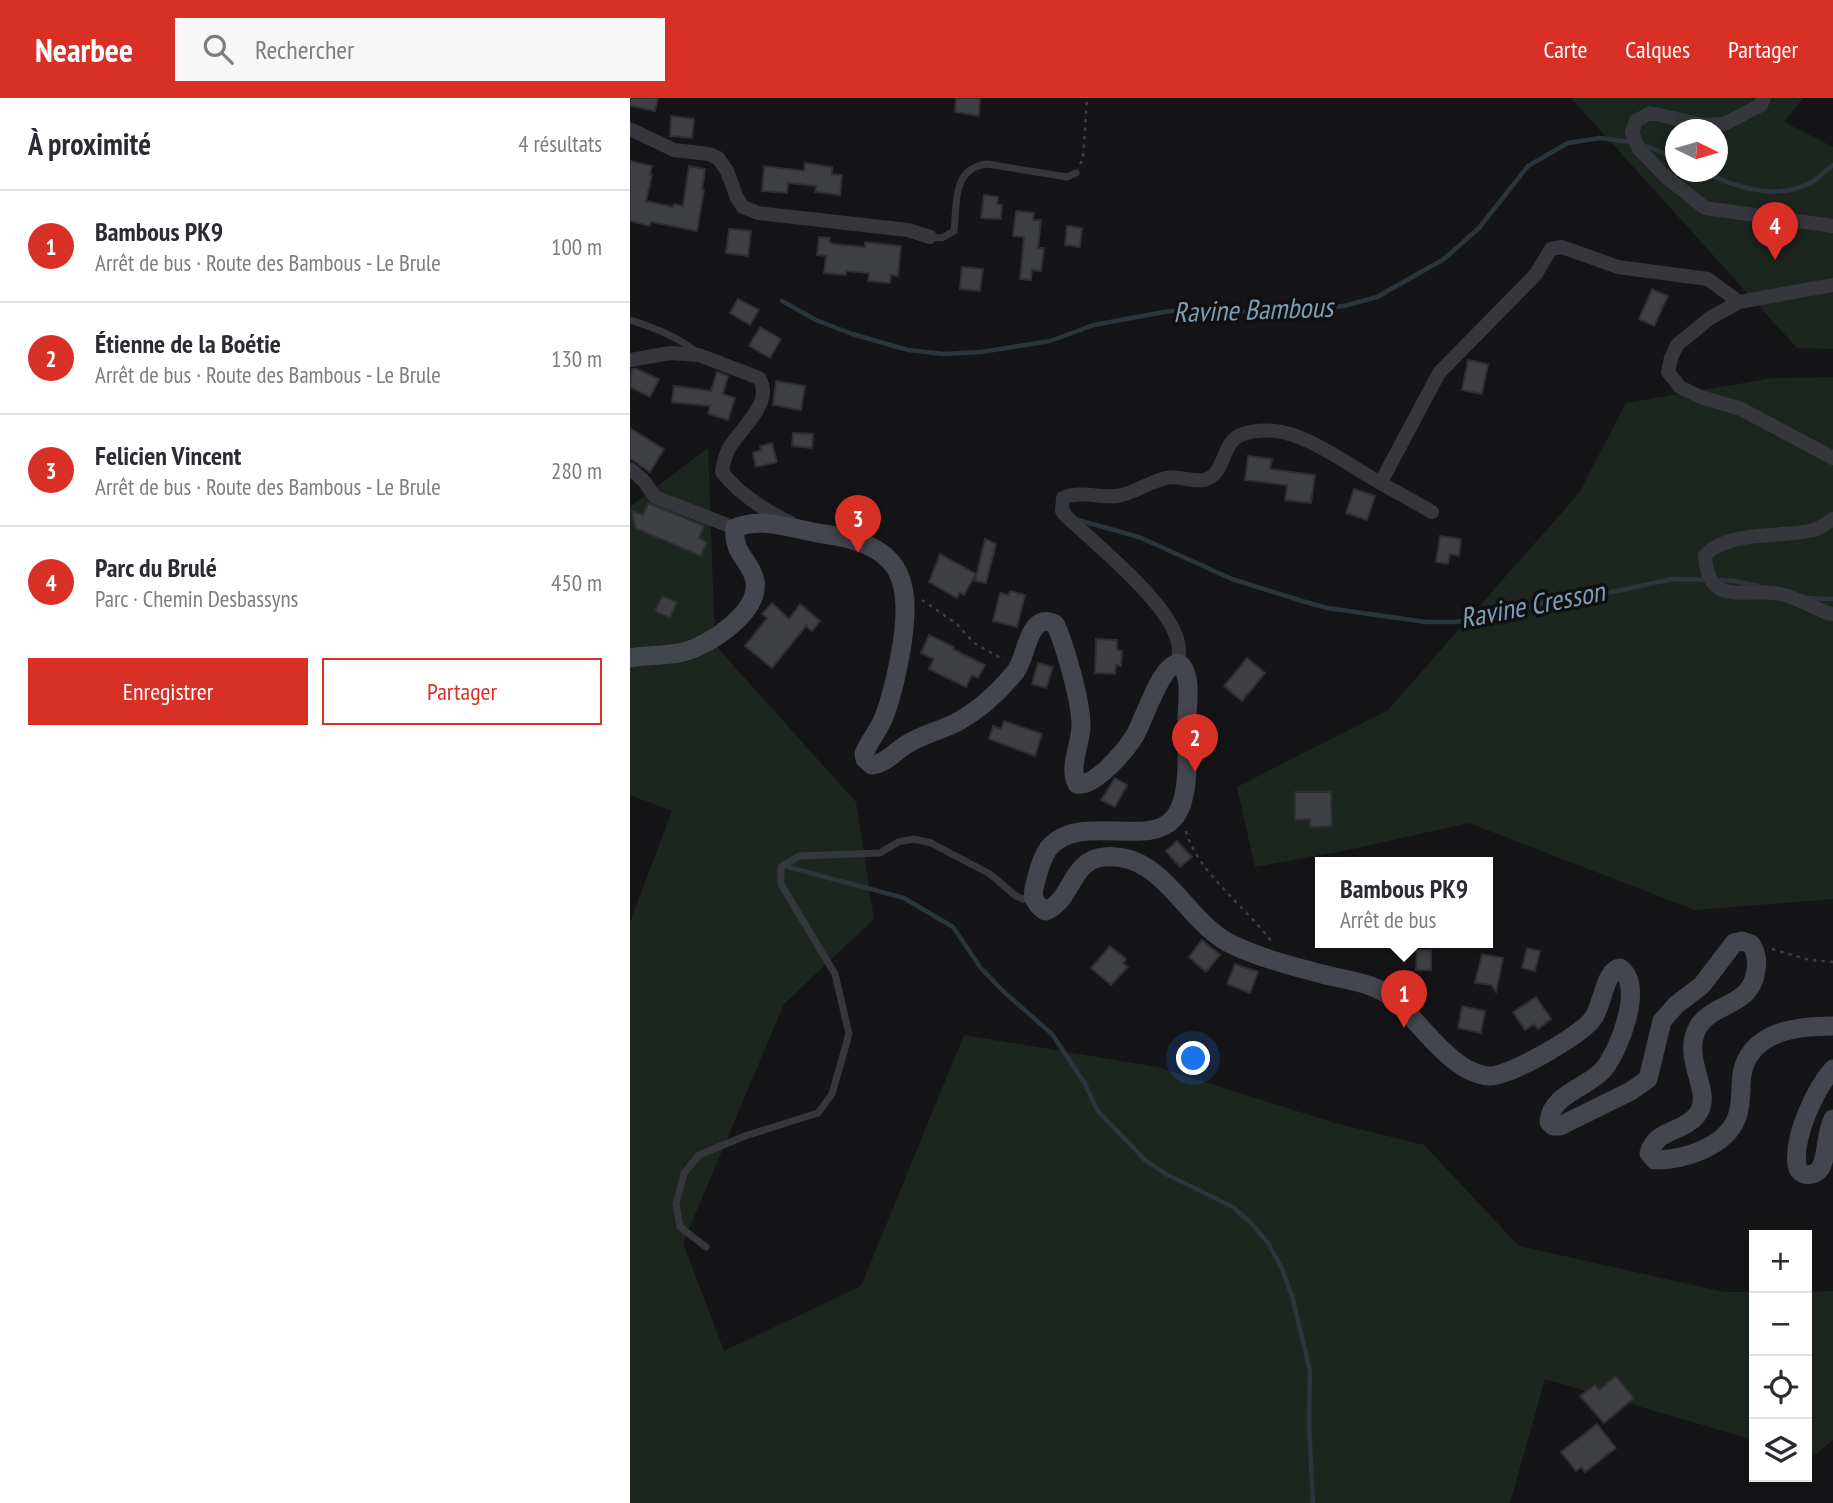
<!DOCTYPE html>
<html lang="fr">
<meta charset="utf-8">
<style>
body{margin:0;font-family:"PT Sans Narrow",sans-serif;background:#f7f7f7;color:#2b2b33}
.controls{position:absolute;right:21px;bottom:21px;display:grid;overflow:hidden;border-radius:0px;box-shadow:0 4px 10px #0003}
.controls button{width:63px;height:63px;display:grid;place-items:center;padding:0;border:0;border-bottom:2px solid #e1e1e2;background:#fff;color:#2b2b33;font:35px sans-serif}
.compass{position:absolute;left:1035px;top:21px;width:63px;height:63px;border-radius:50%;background:#fff;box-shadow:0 4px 10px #0003;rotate:95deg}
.you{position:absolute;left:564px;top:961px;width:24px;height:24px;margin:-18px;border:5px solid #fff;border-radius:50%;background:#1a73e8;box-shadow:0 0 0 10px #1a73e833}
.badge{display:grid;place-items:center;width:46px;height:46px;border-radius:50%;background:#d93025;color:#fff;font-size:23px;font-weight:700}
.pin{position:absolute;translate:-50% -58px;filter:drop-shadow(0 2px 4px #0008)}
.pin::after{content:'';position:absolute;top:37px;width:24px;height:21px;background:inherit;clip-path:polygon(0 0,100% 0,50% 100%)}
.popup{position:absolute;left:685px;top:759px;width:178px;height:91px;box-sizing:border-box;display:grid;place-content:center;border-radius:0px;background:#fff;filter:drop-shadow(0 2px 5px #0005);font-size:23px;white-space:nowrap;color:#7c7c81}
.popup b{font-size:26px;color:#2b2b33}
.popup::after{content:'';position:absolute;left:50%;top:100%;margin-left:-14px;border:14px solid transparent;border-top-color:#fff}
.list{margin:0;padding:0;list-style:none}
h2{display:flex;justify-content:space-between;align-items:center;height:91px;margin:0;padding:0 28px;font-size:30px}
h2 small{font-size:23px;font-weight:400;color:#7c7c81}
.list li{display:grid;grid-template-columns:46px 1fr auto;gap:21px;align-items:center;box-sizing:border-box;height:112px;padding:0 28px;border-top:2px solid #e1e1e2}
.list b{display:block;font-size:26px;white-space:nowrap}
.list p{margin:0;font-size:23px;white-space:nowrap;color:#7c7c81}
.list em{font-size:23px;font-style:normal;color:#7c7c81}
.actions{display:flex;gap:14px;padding:21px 28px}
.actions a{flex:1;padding:16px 0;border:2px solid #d93025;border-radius:0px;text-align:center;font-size:24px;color:#d93025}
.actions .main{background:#d93025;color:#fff}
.icon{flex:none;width:38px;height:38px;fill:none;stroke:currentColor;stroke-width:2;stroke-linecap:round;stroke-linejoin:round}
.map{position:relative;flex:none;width:1203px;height:1405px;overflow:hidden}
header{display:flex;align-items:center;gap:42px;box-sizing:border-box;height:98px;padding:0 35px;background:#d93025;color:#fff}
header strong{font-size:33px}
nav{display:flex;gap:38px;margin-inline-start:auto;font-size:24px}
.search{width:490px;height:63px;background:#f7f7f7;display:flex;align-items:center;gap:18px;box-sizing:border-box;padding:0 24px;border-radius:0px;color:#7c7c81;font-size:26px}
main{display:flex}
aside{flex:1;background:#fff}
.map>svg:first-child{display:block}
.green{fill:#1d261e;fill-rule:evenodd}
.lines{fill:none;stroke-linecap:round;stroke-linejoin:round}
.stream{stroke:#2a353c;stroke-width:4.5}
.building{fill:#3f4044;stroke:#2f2f33;stroke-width:2}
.path{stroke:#3c3e44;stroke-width:2.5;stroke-dasharray:3.5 5;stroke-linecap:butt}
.lane{stroke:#36373d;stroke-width:7}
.street{stroke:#36373d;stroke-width:14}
.secondary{stroke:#44464d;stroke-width:19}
.labels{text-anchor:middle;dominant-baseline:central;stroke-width:7;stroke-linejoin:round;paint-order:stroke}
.water-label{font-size:28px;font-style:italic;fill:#7b9eb6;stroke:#101012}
</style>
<header>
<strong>Nearbee</strong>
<div class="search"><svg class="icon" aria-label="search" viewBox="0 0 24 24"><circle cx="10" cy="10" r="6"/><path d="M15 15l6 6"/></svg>Rechercher</div>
<nav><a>Carte</a><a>Calques</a><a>Partager</a></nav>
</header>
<main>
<aside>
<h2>À proximité<small>4 résultats</small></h2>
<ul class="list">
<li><span class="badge">1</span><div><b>Bambous PK9</b><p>Arrêt de bus · Route des Bambous - Le Brule</p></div><em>100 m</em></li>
<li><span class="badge">2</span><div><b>Étienne de la Boétie</b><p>Arrêt de bus · Route des Bambous - Le Brule</p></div><em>130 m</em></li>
<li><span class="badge">3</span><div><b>Felicien Vincent</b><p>Arrêt de bus · Route des Bambous - Le Brule</p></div><em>280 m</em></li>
<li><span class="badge">4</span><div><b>Parc du Brulé</b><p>Parc · Chemin Desbassyns</p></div><em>450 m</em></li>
</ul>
<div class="actions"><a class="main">Enregistrer</a><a>Partager</a></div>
</aside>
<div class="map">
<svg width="1203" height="1405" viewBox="0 0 1203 1405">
<rect width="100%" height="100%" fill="#151517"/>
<!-- green -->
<path class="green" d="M 941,0 L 1173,0 L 1154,24 L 1203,49 L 1203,251 L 1167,250 ZM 1045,32 L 1087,32 L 1087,74 L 1045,74 Z
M 1203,279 L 1203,801 L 1065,812 L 839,725 L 718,752 L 625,769 L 607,689 L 758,612 L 949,395 L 996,305 L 1143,280 Z
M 78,350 L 85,547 L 226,704 L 244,821 L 154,906 L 53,1145 L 94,1253 L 231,1188 L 334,937 L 527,969 L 705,1025 L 794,1047 L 889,1148 L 1094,1194 L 1124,1194 L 1124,1342 L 915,1281 L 880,1405 L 0,1405 L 0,824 L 42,713 L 0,697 L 0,409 Z
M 1203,1193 L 1203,1342 L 1182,1359 L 1177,1358 L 1177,1194 Z"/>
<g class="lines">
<!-- stream -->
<path class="stream" d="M 1010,46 L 1045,59
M 1075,74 C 1106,90 1148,103 1182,84 C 1189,80 1196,72 1203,67
M 152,203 L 186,222 L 222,236 L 278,252 L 314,256 L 351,254 L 420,243 L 464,227 L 534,214 L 565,211 L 639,215 L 714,208 L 747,199 L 814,161 L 849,130 L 898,68 L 938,45 L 970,40 L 1002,44
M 448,422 L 509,439 L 602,481 L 672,503 L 697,510 L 796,524 L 826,524 L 859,519 L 946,496 L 977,495 L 1043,481 L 1079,482
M 1088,482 L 1105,483 L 1128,488
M 1177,500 L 1203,501
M 158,769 L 274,800 L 323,829 L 350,869 L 374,894 L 422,936 L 455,986 L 467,1012 L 515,1062 L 536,1076 L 603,1109 L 622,1126 L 638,1145 L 652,1171 L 662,1198 L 680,1273 L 679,1326 L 683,1405"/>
</g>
<!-- building -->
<path class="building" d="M 0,0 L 28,0 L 25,13 L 0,8 Z
M 326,0 L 350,0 L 349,18 L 325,14 Z
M 41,18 L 64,21 L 62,40 L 40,38 Z
M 0,63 L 22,68 L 20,77 L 22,77 L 16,103 L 43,109 L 44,106 L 53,108 L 59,68 L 75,71 L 72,92 L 74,92 L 67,133 L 21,124 L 20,128 L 0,123 Z
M 175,65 L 202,69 L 202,76 L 212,77 L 210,97 L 185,94 L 186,88 L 158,85 L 157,95 L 132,93 L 134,68 L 174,73 Z
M 354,97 L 368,99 L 367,106 L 372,107 L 371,121 L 351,120 Z
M 386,113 L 404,115 L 403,122 L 411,122 L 408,150 L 414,150 L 411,173 L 402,172 L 401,182 L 390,181 L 394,139 L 383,138 Z
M 437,128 L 452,130 L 450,149 L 435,147 Z
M 99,131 L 121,133 L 118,158 L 96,155 Z
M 189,139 L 200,140 L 199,144 L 203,146 L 235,149 L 235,144 L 271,148 L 268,178 L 261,177 L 260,185 L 238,183 L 239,175 L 216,173 L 216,177 L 194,175 L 196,158 L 187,157 Z
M 332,169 L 353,171 L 350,193 L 330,191 Z
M 1022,191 L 1038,198 L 1024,228 L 1009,221 Z
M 108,201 L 129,212 L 120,227 L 100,215 Z
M 130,229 L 151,241 L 140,260 L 119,248 Z
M 838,262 L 858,266 L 852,296 L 832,292 Z
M 2,271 L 7,271 L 29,281 L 20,299 L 0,289 Z
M 87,274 L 98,278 L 93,296 L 105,300 L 98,322 L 78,316 L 80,308 L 42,304 L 44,288 L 81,293 Z
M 146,283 L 175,288 L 171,312 L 143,307 Z
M 0,330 L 34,351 L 20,374 L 0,360 Z
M 163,335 L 183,336 L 182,350 L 162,348 Z
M 142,345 L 147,364 L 126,369 L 123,355 L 131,352 L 130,348 Z
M 618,358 L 642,361 L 640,371 L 685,377 L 681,405 L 655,402 L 657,387 L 615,382 Z
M 724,391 L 745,398 L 737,422 L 716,415 Z
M 18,405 L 74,428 L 69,440 L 77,444 L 71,458 L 5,430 L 2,413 L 13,417 Z
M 810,438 L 831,441 L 829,458 L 820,456 L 818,466 L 806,464 Z
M 355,441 L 366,446 L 356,485 L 345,483 Z
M 310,456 L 346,476 L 334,497 L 330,494 L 327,500 L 299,484 Z
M 380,493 L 395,497 L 387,529 L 363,523 L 370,495 L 379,497 Z
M 32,498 L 47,504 L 40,520 L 25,513 Z
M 142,505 L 159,521 L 170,506 L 190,523 L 182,533 L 176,528 L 142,570 L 115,548 L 137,520 L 132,516 Z
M 299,537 L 324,549 L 323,551 L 355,567 L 348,580 L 342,577 L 336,589 L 299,571 L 304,561 L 291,555 Z
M 466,541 L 487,542 L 487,552 L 492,553 L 491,568 L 486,567 L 485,576 L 465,575 Z
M 617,560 L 635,575 L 612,603 L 594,588 Z
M 408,565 L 423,569 L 416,590 L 402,586 Z
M 374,623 L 412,636 L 405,658 L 359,641 L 363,628 L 371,631 Z
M 485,680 L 497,687 L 485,709 L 471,702 Z
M 665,694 L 701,694 L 702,728 L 680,729 L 680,721 L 665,722 Z
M 547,743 L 562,759 L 550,769 L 536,753 Z
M 572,842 L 590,857 L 576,874 L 559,859 Z
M 480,848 L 496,861 L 493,865 L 498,869 L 481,887 L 461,870 Z
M 897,850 L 910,853 L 905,873 L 892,870 Z
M 787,852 L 801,852 L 801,872 L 786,872 Z
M 852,856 L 873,860 L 866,894 L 861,887 L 845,885 Z
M 605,866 L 628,874 L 620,895 L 597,886 Z
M 906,899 L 921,921 L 908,931 L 904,926 L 895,932 L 883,914 Z
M 832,908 L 855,913 L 851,935 L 828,930 Z
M 986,1278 L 1004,1300 L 974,1325 L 950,1298 L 965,1287 L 969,1292 Z
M 967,1326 L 986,1350 L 955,1374 L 951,1369 L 946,1373 L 931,1354 Z"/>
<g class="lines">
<!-- path -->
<path class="path" d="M 450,66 L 453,61 L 457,0
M 292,502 L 327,526 L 344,545 L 374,562
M 556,733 C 567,774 616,809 641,843
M 1142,851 L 1180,862 L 1203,864"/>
<!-- lane -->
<path class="lane" d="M 300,139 L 312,140 L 324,133 C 327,106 322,70 357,66 L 437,79 L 446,75
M 0,222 C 24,229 46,238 65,253
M 76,1149 L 50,1129 L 46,1106 L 54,1075 L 69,1057 L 115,1038 L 188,1015 L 202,996 L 219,936 L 205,876 L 151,786 L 151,769 L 169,758 L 250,755 L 268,744 L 284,741 L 301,745 L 360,776 L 386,798 L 393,801 L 402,799"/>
<!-- street -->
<path class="street" d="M 1134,0 L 1131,7 L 1094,26 L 1074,27 L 1020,15 L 1006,23 L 1002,34 L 1008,50 L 1035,78 L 1075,110 L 1203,128
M 0,31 L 44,52 L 79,56 L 88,60 L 97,73 L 107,100 L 113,109 L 128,115 L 278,132 L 300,139
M 1203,187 L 1109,204 L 1080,220 L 1047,247 L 1041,260 L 1038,274 L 1050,289 L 1071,299 L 1111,311 L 1203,360
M 0,262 L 40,255 L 69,257 L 129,280 C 145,305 109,331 98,352 C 95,359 93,366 92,374 C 109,396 136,413 161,425
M 0,371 L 14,383 L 25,399 L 105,430
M 751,384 L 809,275 L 906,176 L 921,151 L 932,149 L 988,169 L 1078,181 L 1109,204
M 1203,421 C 1197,425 1190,430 1184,432 C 1151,440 1099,432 1075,457 C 1078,511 1115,489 1150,496 C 1166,499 1182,509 1197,515 L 1203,516
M 548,565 C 549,556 550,547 546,538 C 534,502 467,447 437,419 L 432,413 L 433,400 C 449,392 469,400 486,398 C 504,396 518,384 536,380 C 549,377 561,384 573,382 C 597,378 590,343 613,336 C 657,321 702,356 737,377 C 758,390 780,401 802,414"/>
<!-- secondary -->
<path class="secondary" d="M 0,560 C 18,557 36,558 53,554 C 79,548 130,514 125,483 C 121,462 102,456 105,430 C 133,418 165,432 194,436 C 267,446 283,476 272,546 C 268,571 263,595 254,619 C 249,632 239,643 234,656 L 235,661 L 242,667 C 256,666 267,651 279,645 C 294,636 313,632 329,623 C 352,610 370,593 386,573 C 397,559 398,512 425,526 L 428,532 C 437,556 451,603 451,628 C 451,645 438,670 447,686 C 464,690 495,653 504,639 C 515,621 529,569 548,565 C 563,574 557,605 557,621 C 556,648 562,699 544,720 C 519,751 448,713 418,751 C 411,761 408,775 405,786 C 401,799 405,806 415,813 C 443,803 440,762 474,759 C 531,753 554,820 597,844 C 626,859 661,868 692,876 C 719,883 745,884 766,903 C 790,925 824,977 860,978 C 880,978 954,936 964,919 C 973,905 975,872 990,870 C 1015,888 989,953 973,972 C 958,989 920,997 919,1024 L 923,1028 L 930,1028 L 1001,993 L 1018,981 L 1032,923 L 1046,907 L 1072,887 L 1104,845 L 1112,843 L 1121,846 C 1126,854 1128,862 1126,872 C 1122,909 1083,904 1068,929 C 1050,962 1085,994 1067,1017 C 1053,1035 1027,1030 1019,1055 L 1025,1062 C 1054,1062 1096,1049 1107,1019 C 1112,1006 1110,990 1112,976 C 1120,933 1167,928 1203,928
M 1203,971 C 1185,991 1163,1039 1167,1067 C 1169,1080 1186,1079 1191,1069 C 1198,1056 1195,1037 1203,1021"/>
</g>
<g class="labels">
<!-- water labels -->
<g class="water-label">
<text transform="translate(623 211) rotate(-2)">Ravine Bambous</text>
<text transform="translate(902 506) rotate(-11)">Ravine Cresson</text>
</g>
</g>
</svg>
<div class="controls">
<button>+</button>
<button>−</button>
<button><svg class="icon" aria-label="locate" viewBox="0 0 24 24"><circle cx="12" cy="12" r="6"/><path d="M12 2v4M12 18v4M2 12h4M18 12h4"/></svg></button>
<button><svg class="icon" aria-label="layers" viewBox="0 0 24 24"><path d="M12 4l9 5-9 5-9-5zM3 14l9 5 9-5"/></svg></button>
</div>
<svg class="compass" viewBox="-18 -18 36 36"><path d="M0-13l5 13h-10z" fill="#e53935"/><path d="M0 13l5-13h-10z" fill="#7c7c81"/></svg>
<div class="you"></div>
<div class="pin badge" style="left:774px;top:930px">1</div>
<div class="popup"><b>Bambous PK9</b>Arrêt de bus</div>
<div class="pin badge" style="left:565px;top:674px">2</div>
<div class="pin badge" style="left:228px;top:455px">3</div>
<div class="pin badge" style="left:1145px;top:162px">4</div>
</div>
</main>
